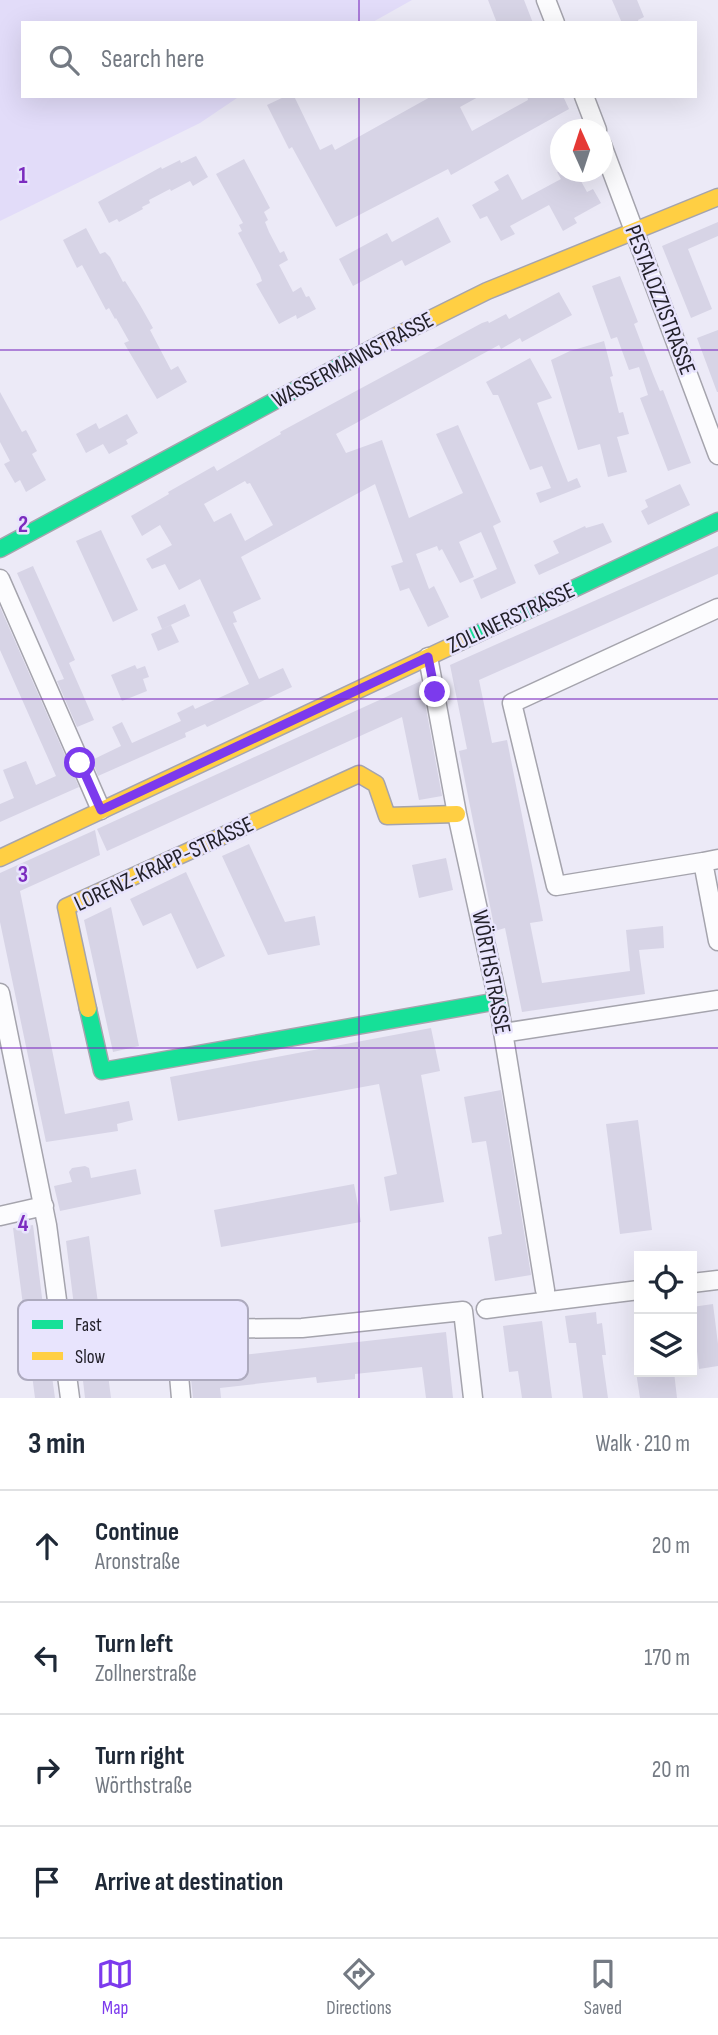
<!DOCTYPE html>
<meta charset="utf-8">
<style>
body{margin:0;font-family:"Sofia Sans Condensed",sans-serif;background:#f6f6f7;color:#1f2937}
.controls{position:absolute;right:21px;bottom:21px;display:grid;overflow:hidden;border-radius:0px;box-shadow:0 7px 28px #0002}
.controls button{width:63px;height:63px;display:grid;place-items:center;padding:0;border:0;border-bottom:2px solid #e0e1e3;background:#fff;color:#1f2937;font:35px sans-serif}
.compass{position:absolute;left:550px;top:119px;width:63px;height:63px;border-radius:50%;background:#fff;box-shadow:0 7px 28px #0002;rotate:357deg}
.stop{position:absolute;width:21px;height:21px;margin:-16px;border:5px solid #7c3aed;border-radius:50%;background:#fff}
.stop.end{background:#7c3aed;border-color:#fff;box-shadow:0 2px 7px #0008}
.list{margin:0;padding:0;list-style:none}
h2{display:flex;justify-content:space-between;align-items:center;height:91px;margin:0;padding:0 28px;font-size:30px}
h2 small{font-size:23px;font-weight:400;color:#747a83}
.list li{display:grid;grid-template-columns:46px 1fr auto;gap:21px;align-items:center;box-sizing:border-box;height:112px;padding:0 28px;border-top:2px solid #e0e1e3}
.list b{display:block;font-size:26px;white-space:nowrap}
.list p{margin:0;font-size:23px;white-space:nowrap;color:#747a83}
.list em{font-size:23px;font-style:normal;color:#747a83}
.icon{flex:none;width:38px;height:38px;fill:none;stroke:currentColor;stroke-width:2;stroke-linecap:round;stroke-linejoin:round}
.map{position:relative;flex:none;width:718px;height:1398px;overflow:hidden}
.search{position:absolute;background:#fff;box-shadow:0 7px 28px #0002;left:21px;right:21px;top:21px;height:77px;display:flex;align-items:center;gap:18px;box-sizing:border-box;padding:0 24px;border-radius:0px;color:#747a83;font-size:26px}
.sheet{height:539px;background:#fff}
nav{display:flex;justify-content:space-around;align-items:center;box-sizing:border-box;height:98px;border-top:2px solid #e0e1e3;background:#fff;font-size:19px;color:#747a83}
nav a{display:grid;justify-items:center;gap:4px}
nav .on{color:#7c3aed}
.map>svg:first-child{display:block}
.green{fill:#e2dcf9}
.building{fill:#d7d4e6;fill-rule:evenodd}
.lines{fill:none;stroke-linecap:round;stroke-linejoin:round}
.street-casing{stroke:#a5a4ad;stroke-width:21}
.fast-casing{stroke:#a5a4ad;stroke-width:19}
.slow-casing{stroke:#a5a4ad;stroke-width:19}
.street{stroke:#fcfcfe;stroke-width:18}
.fast{stroke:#16e098;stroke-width:16}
.slow{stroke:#ffcf43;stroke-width:16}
.route{stroke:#7c3aed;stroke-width:9}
.grid{fill:none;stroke:#7b2cbf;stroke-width:2;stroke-opacity:0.55}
.labels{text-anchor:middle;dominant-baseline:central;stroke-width:5;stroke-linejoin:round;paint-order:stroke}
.street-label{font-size:23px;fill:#23212a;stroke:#e8e4fd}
.key{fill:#e8e4fd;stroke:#adaabe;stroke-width:2}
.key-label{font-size:19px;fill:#23212a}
.grid-label{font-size:23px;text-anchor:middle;font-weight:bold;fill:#7b2cbf;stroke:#e8e4fd;stroke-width:5;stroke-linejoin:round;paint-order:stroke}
</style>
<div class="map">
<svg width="718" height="1398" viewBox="0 0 718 1398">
<rect width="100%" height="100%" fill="#eceaf7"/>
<!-- green -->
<path class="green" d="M 0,0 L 412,0 L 371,23 L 23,23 L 23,96 L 240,96 L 200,123 L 0,221 Z"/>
<!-- building -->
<path class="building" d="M 488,0 L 524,0 L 533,23 L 497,23 Z
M 612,0 L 637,0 L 644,17 L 638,20 L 639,23 L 622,23 Z
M 286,96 L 294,96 L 320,150 L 332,144 L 335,150 L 432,96 L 480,96 L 460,107 L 472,131 L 528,100 L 527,96 L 563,96 L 569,109 L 451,175 L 448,169 L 336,227 L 292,147 L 289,149 L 267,105 Z
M 196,156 L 208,177 L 193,186 L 190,181 L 171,191 L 170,189 L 149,200 L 150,203 L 142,207 L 143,209 L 119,222 L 117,219 L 109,223 L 98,202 L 161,167 L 162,169 L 180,160 L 181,163 Z
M 244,159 L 270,208 L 264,212 L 268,220 L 265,222 L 269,232 L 280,253 L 284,251 L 288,260 L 279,265 L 293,292 L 301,287 L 306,297 L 309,296 L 316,309 L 297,319 L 296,315 L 279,324 L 256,284 L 262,281 L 260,275 L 238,233 L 242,231 L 239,225 L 243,223 L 216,174 Z
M 557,172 L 576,172 L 587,192 L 593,189 L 601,203 L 574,218 L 577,223 L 563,231 L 549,205 L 510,226 L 515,234 L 501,241 L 487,216 L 480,219 L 472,205 L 499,190 L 494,182 L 508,174 L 522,200 L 561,179 Z
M 438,217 L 451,242 L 405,266 L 402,260 L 353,286 L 339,259 L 387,233 L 392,242 Z
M 718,222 L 718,236 L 688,249 L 712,309 L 691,318 L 662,246 Z
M 86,228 L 100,254 L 105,252 L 110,257 L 123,282 L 125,281 L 140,305 L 153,328 L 150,330 L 171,370 L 178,366 L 187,382 L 157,399 L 124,343 L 129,341 L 116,318 L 115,319 L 109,308 L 106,310 L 82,265 L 77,268 L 63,240 Z
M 620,276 L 638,322 L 634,324 L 653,374 L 660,391 L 663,390 L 691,463 L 668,471 L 640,398 L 648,395 L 639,367 L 629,370 L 617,337 L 611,339 L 592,286 Z
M 559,292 L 572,315 L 522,342 L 520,338 L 501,349 L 499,345 L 336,434 L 346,453 L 382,440 L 409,518 L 463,493 L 436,434 L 458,425 L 501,522 L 493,526 L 516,583 L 481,599 L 473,580 L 497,569 L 481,532 L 459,542 L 474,577 L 460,583 L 442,549 L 439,551 L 437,546 L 416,554 L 429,589 L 434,586 L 449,617 L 428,627 L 409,588 L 400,591 L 391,566 L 403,562 L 375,484 L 241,557 L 261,599 L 233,612 L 237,622 L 233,623 L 259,679 L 283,668 L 292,687 L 207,727 L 205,724 L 185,733 L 186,737 L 98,776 L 92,760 L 121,746 L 112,727 L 122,722 L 132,743 L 181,721 L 177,713 L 193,705 L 195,709 L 249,684 L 200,579 L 179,590 L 165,564 L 152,569 L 146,559 L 172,545 L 160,525 L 142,536 L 131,516 L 169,494 L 168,492 L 214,466 L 217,471 L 281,434 L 280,432 L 482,323 L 488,321 L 489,323 L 506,314 L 509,319 ZM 245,481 L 247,484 L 250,483 L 273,525 L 245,541 L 231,513 L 214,522 L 204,504 Z
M 718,330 L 718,392 L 717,392 L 697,338 Z
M 604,341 L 613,376 L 610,377 L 619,413 L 623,412 L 629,434 L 617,437 L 627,472 L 608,477 L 600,444 L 578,450 L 551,360 L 570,351 Z
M 530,358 L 552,398 L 537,403 L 568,482 L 577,478 L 581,487 L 540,503 L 536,493 L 551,488 L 542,466 L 530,470 L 498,395 L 493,395 L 486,382 Z
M 0,392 L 22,432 L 26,430 L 37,451 L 32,454 L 46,480 L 26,492 L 20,480 L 15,483 L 4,464 L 10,461 L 0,442 Z
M 127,414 L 138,433 L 126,440 L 128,444 L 109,454 L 103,444 L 86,453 L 76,434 L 96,423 L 99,429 Z
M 680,484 L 690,505 L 648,525 L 641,511 L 648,507 L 645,500 Z
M 603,523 L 612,542 L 539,575 L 534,565 L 559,553 L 553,541 L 585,526 L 586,528 Z
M 101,530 L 138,610 L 113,622 L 76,541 Z
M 718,546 L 718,574 L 479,680 L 492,743 L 507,740 L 543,921 L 530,923 L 542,983 L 630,971 L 626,930 L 663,926 L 664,948 L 639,950 L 645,994 L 522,1012 L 505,928 L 495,931 L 459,751 L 467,749 L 450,665 Z
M 33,566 L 75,660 L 69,663 L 94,720 L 77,727 L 57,681 L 64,679 L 17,573 Z
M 185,604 L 190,616 L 162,629 L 157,617 Z
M 0,607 L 79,787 L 0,822 L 0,804 L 14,798 L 3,770 L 26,761 L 36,785 L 56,776 L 0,650 Z
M 171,625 L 179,642 L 158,651 L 151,634 Z
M 135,665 L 137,669 L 145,666 L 149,677 L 143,679 L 147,691 L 122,701 L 111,675 Z
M 421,681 L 442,796 L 419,800 L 402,717 L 107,851 L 97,829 Z
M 95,830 L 100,855 L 20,891 L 65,1114 L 129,1101 L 133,1120 L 117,1124 L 118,1131 L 46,1142 L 0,922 L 0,873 Z
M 249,844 L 285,922 L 315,916 L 320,945 L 268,955 L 222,856 Z
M 446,858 L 453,890 L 419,898 L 412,865 Z
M 186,872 L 225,956 L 197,969 L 171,913 L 143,926 L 130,899 Z
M 111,907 L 139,1046 L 113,1052 L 84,920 Z
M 431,1028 L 440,1071 L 421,1075 L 444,1202 L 390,1211 L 384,1177 L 397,1174 L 379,1084 L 178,1121 L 170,1077 Z
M 501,1090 L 531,1275 L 495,1281 L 488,1237 L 502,1234 L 486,1141 L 472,1143 L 464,1097 Z
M 638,1120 L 652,1230 L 620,1234 L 606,1124 Z
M 85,1166 L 89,1168 L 91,1178 L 136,1169 L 141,1194 L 60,1211 L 54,1186 L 72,1182 L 69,1172 L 72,1168 Z
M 354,1184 L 361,1222 L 221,1247 L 214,1210 Z
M 33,1225 L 50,1362 L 55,1398 L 35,1398 L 13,1228 Z
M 89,1236 L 98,1303 L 74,1306 L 66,1241 Z
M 713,1304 L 718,1344 L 718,1366 L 699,1369 L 692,1307 Z
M 596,1312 L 597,1324 L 602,1323 L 606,1355 L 602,1355 L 608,1398 L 583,1398 L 576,1343 L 569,1343 L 565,1316 Z
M 542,1321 L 552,1398 L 522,1398 L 518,1371 L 509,1372 L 503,1326 Z
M 446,1332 L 453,1398 L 426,1398 L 422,1367 L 355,1374 L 355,1379 L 317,1383 L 316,1377 L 220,1388 L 221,1398 L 193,1398 L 189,1361 Z
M 106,1359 L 111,1398 L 85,1398 L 81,1363 Z
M 636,1372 L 674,1372 L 677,1398 L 640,1398 Z"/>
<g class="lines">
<!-- street casing -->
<g class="street-casing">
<path id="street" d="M 546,0 L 555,23
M 584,96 L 597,130
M 602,145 L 718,455
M 0,579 L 101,810
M 428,657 L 457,814 L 498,1001 L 545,1290
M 718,859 L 703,862 L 718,941
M 703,862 L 556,886 L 512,703 L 718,608
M 0,993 L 47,1225 L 70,1398
M 503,1033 L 718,1000
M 0,1216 L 44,1206
M 692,1283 L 718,1280
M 486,1309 L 639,1290
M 175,1329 L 181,1398
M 63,1340 L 175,1329 L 302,1328 L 463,1311 L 473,1398"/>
</g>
<!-- fast casing -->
<g class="fast-casing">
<path id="fast" d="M 0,549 L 384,342
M 460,642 L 718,521
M 88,1009 L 102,1071 L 498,1001"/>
</g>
<!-- slow casing -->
<g class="slow-casing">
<path id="slow" d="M 384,342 L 487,291 L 718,197
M 0,858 L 460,642
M 88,1009 L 66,907 L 359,774 L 376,784 L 387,816 L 457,814"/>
</g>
<!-- street -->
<use href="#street" class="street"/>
<!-- fast -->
<use href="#fast" class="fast"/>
<!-- slow -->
<use href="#slow" class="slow"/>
</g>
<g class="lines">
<!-- route -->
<path class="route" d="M 80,763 L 101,810 L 428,657 L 435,692"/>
</g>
<!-- grid -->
<path class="grid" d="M 359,0 L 359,23M 359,96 L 359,1398M 0,350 L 718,350M 0,699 L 718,699M 0,1048 L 718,1048"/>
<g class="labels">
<!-- street labels -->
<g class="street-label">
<text transform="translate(660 300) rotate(69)">PESTALOZZISTRASSE</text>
<text transform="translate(353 360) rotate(-28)">WASSERMANNSTRASSE</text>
<text transform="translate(511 618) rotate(-25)">ZOLLNERSTRASSE</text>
<text transform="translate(164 864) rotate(-25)">LORENZ-KRAPP-STRASSE</text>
<text transform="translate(491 972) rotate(79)">WÖRTHSTRASSE</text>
</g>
</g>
<!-- legend -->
<rect x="18" y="1300" width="230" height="80" rx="10" class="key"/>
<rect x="32" y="1320" width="31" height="9" fill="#16e098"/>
<rect x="32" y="1352" width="31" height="8" fill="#ffcf43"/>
<g class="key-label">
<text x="75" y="1331">Fast</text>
<text x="75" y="1363">Slow</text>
</g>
<g class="grid-label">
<text x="23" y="183">1</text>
<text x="23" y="532">2</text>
<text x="23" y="882">3</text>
<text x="23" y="1231">4</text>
</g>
</svg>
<div class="controls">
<button><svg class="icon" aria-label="locate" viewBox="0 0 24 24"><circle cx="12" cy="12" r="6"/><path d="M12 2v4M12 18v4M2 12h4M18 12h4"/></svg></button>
<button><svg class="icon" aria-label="layers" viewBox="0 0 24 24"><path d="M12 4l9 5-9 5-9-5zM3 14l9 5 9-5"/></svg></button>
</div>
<svg class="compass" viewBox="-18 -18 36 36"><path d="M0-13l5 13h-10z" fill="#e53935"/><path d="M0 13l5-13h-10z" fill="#747a83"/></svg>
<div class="stop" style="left:80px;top:763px"></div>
<div class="stop end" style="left:435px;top:692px"></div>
<div class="search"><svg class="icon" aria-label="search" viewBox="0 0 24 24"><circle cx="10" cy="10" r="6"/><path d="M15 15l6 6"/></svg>Search here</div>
</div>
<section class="sheet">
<h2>3 min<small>Walk · 210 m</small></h2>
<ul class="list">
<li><svg class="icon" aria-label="ahead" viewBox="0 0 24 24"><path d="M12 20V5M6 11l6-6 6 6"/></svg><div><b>Continue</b><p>Aronstraße</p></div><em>20 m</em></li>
<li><svg class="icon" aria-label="left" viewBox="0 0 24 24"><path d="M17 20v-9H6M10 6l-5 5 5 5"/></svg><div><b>Turn left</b><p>Zollnerstraße</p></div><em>170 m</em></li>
<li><svg class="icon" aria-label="right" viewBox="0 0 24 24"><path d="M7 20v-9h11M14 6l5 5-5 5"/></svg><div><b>Turn right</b><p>Wörthstraße</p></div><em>20 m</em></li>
<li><svg class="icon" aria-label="arrive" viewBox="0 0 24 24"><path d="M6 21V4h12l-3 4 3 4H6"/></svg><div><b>Arrive at destination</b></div></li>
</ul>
</section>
<nav>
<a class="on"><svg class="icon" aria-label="map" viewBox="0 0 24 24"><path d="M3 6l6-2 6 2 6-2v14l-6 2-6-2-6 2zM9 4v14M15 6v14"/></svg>Map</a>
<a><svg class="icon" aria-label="directions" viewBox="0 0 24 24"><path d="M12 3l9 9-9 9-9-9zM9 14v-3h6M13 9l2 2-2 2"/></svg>Directions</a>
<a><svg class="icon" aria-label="saved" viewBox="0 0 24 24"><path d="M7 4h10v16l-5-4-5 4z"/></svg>Saved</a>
</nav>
